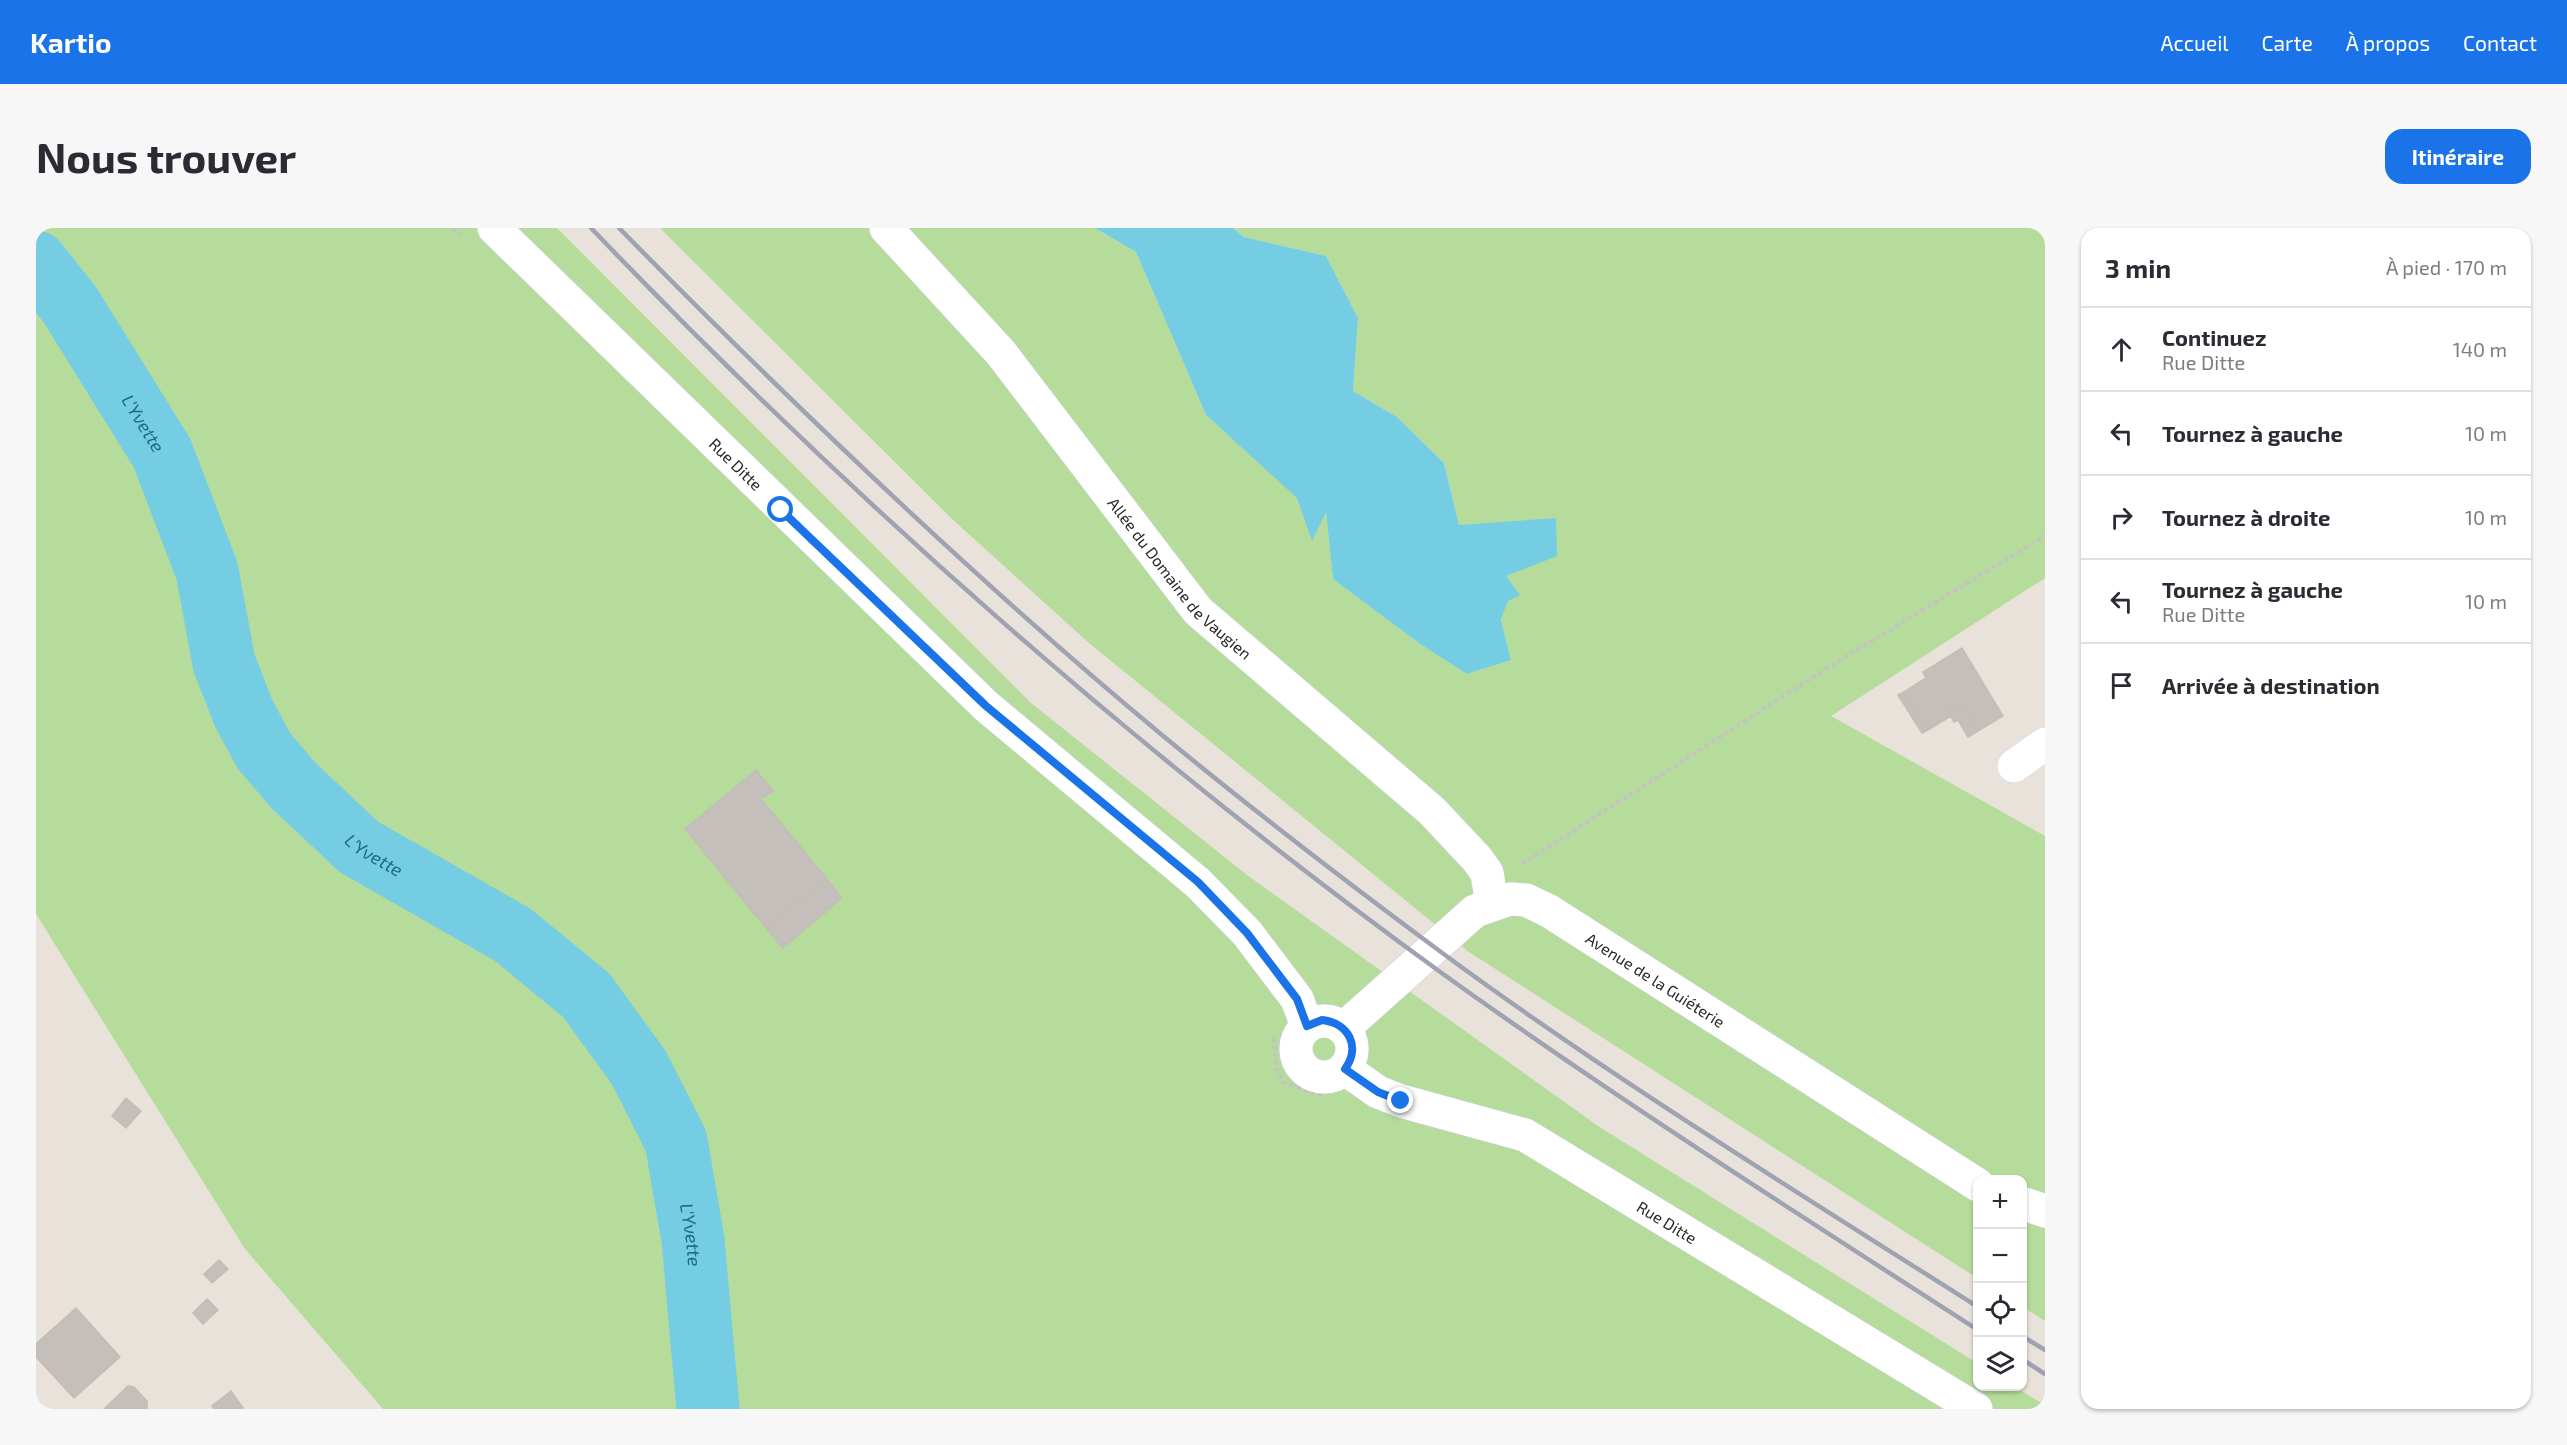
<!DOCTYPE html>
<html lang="fr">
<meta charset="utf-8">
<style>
body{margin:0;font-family:"Exo 2",sans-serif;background:#f7f7f7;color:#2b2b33}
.controls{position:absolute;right:18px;bottom:18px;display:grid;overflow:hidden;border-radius:12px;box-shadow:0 2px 4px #0004}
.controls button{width:54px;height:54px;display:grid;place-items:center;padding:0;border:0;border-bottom:2px solid #e1e1e2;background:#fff;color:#2b2b33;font:30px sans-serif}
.stop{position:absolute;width:18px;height:18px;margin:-14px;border:4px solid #1a73e8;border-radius:50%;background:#fff}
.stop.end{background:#1a73e8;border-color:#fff;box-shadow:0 2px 6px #0008}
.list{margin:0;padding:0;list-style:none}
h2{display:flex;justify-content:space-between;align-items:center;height:78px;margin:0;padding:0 24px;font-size:26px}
h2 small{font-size:20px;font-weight:400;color:#7c7c81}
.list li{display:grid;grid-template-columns:39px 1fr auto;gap:18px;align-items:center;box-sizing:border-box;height:84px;padding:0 24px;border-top:2px solid #e1e1e2}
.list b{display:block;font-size:22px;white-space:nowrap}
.list p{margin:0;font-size:20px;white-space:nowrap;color:#7c7c81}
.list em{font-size:20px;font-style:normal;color:#7c7c81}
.icon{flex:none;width:33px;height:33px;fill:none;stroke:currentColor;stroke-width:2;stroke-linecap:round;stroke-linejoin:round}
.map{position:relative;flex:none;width:2009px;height:1181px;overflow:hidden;border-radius:18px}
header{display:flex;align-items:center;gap:36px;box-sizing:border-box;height:84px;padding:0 30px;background:#1a73e8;color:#fff}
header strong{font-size:28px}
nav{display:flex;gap:33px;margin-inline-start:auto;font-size:21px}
.intro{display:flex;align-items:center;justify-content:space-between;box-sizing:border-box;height:144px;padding:0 36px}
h1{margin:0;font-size:42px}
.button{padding:15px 27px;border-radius:18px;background:#1a73e8;color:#fff;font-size:21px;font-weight:700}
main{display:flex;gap:36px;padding:0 36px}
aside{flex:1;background:#fff;border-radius:18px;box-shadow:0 2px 4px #0004}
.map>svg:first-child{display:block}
.green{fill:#b5dc9b}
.water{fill:#75cde3}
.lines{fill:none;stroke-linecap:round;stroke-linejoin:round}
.river{stroke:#75cde3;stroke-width:63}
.building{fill:#c4bfba;stroke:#c4bdb5;stroke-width:1.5}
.minor-casing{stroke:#d0d4e0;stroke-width:34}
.path{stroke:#c3c3c3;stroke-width:4;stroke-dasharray:4.5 3;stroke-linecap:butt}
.minor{stroke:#fff;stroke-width:33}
.rail{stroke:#9ea2b1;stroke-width:4.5}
.route{stroke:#1a73e8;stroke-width:8}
.labels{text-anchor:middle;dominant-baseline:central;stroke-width:5;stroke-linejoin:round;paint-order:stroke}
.street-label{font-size:16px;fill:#282828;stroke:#fff}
.water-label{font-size:18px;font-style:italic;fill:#186b8b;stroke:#fff}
</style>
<header>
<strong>Kartio</strong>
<nav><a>Accueil</a><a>Carte</a><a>À propos</a><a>Contact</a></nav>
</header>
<div class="intro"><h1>Nous trouver</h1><a class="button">Itinéraire</a></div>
<main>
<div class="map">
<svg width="2009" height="1181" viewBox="0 0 2009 1181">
<rect width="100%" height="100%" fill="#e9e2da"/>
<!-- green -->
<path class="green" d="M 0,0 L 521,0 L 995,475 L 1211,647 L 1562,898 L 1941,1135 L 1942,1158 L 1979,1159 L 2009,1177 L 2009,1181 L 347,1181 L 209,1021 L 0,686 Z
M 624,0 L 1059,0 L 1100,24 L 1170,187 L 1262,270 L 1276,312 L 1290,283 L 1297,351 L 1384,416 L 1431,446 L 1475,432 L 1465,390 L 1472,373 L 1423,297 L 1408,235 L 1361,189 L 1317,163 L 1322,90 L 1290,28 L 1208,9 L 1197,0 L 2009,0 L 2009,350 L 1795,488 L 2009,608 L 2009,1093 L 1987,1079 L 1986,952 L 1942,952 L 1941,1050 L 1433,724 L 1053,415 L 916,291 Z"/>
<!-- water -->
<path class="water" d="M 1059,0 L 1197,0 L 1208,9 L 1290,28 L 1322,90 L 1317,163 L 1361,189 L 1408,235 L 1423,297 L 1520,290 L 1521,328 L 1470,348 L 1484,367 L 1472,373 L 1465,391 L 1475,432 L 1431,446 L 1384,416 L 1297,351 L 1290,284 L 1276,313 L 1261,270 L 1170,187 L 1100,24 Z"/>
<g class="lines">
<!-- river -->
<path class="river" id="s1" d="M 0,34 L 34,77 L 126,225 L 171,343 L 188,435 L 208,486 L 228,523 L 258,558 L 323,619 L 477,707 L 550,767 L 603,840 L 640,913 L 657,1012 L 672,1181"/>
</g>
<!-- building -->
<path class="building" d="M 1926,420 L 1967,488 L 1942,503 L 1925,474 L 1911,482 L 1915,488 L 1892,502 L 1868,464 L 1890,450 L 1887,444 Z
M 1868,464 L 1892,502 L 1886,505 L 1862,467 Z
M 1925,474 L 1942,503 L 1932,509 L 1922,492 L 1918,494 L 1911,482 Z
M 720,542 L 737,563 L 725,571 L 790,650 L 730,700 L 649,601 Z
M 790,650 L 806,670 L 747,720 L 730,700 Z
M 90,870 L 105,883 L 90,900 L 76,888 Z
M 183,1032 L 192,1041 L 176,1055 L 168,1046 Z
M 171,1071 L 182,1082 L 167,1096 L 157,1085 Z
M 40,1080 L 84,1129 L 38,1170 L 0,1129 L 0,1116 Z
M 92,1158 L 98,1159 L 111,1173 L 111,1181 L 68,1181 Z
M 195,1163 L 207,1180 L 178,1181 L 176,1178 Z"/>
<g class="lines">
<!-- minor casing -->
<g class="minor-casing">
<g id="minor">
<path id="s2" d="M 458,0 L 950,478 L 1162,655 L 1211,705 L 1261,771 L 1271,798"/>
<path id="s3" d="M 850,0 L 965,125 L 1162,383 L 1396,583 L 1441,631 L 1451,645 L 1456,676"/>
<path d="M 1978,538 L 2009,516"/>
<circle cx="1288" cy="821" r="28"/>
<path id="s4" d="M 1308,800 L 1439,683 L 1474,671 L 1490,672 L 1513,683 L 1942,957"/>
<path id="s5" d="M 1309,841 L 1342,864 L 1365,873 L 1489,907 L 1940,1181"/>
<path d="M 1986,975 L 2009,983"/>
</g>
</g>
<!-- path -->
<path class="path" d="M 417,0 L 424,7
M 1486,636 L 1796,437 L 2009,308
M 1238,810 L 1241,843 L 1247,854 L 1288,869"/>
<!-- minor -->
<use href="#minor" class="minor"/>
<!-- rail -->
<path class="rail" d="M 555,0 C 813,270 1105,527 1407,746 C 1581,871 1762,986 1942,1102
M 583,0 C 757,177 936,349 1126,507 C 1218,583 1313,656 1409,727 C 1580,853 1763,965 1942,1079
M 1986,1108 L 2009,1122
M 1986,1131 L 2009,1146"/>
</g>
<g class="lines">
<!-- route -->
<path class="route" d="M 745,282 L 950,478 L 1162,654 L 1211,705 L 1261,771 L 1271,798 L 1286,792 C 1313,795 1325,819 1309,841 L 1342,864 L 1365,873"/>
</g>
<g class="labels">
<!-- street labels -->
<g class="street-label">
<text stroke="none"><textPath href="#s2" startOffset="338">Rue Ditte</textPath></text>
<text stroke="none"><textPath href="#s3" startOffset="458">Allée du Domaine de Vaugien</textPath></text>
<text stroke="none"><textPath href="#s4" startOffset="381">Avenue de la Guiéterie</textPath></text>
<text stroke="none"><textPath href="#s5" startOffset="360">Rue Ditte</textPath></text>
</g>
<!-- water labels -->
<g class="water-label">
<text stroke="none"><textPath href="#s1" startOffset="194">L'Yvette</textPath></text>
<text stroke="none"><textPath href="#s1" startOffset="698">L'Yvette</textPath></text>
<text stroke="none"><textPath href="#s1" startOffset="1220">L'Yvette</textPath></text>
</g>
</g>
</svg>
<div class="controls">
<button>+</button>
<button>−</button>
<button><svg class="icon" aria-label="locate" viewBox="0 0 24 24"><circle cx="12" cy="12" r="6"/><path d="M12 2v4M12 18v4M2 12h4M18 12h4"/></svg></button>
<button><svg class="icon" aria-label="layers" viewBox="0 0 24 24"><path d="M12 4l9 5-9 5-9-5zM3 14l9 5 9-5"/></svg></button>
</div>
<div class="stop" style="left:745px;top:282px"></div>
<div class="stop end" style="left:1365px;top:873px"></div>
</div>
<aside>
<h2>3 min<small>À pied · 170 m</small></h2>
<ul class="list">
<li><svg class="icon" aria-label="ahead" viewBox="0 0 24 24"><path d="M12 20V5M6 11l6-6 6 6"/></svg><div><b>Continuez</b><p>Rue Ditte</p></div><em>140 m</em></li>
<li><svg class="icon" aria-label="left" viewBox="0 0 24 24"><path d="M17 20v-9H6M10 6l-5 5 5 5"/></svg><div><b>Tournez à gauche</b></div><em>10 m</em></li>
<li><svg class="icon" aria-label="right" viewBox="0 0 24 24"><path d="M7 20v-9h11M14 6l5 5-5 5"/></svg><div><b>Tournez à droite</b></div><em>10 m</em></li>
<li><svg class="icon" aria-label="left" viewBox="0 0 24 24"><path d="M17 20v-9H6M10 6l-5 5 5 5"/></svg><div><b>Tournez à gauche</b><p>Rue Ditte</p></div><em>10 m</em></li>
<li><svg class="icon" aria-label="arrive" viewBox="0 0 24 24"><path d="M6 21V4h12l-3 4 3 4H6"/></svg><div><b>Arrivée à destination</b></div></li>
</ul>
</aside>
</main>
